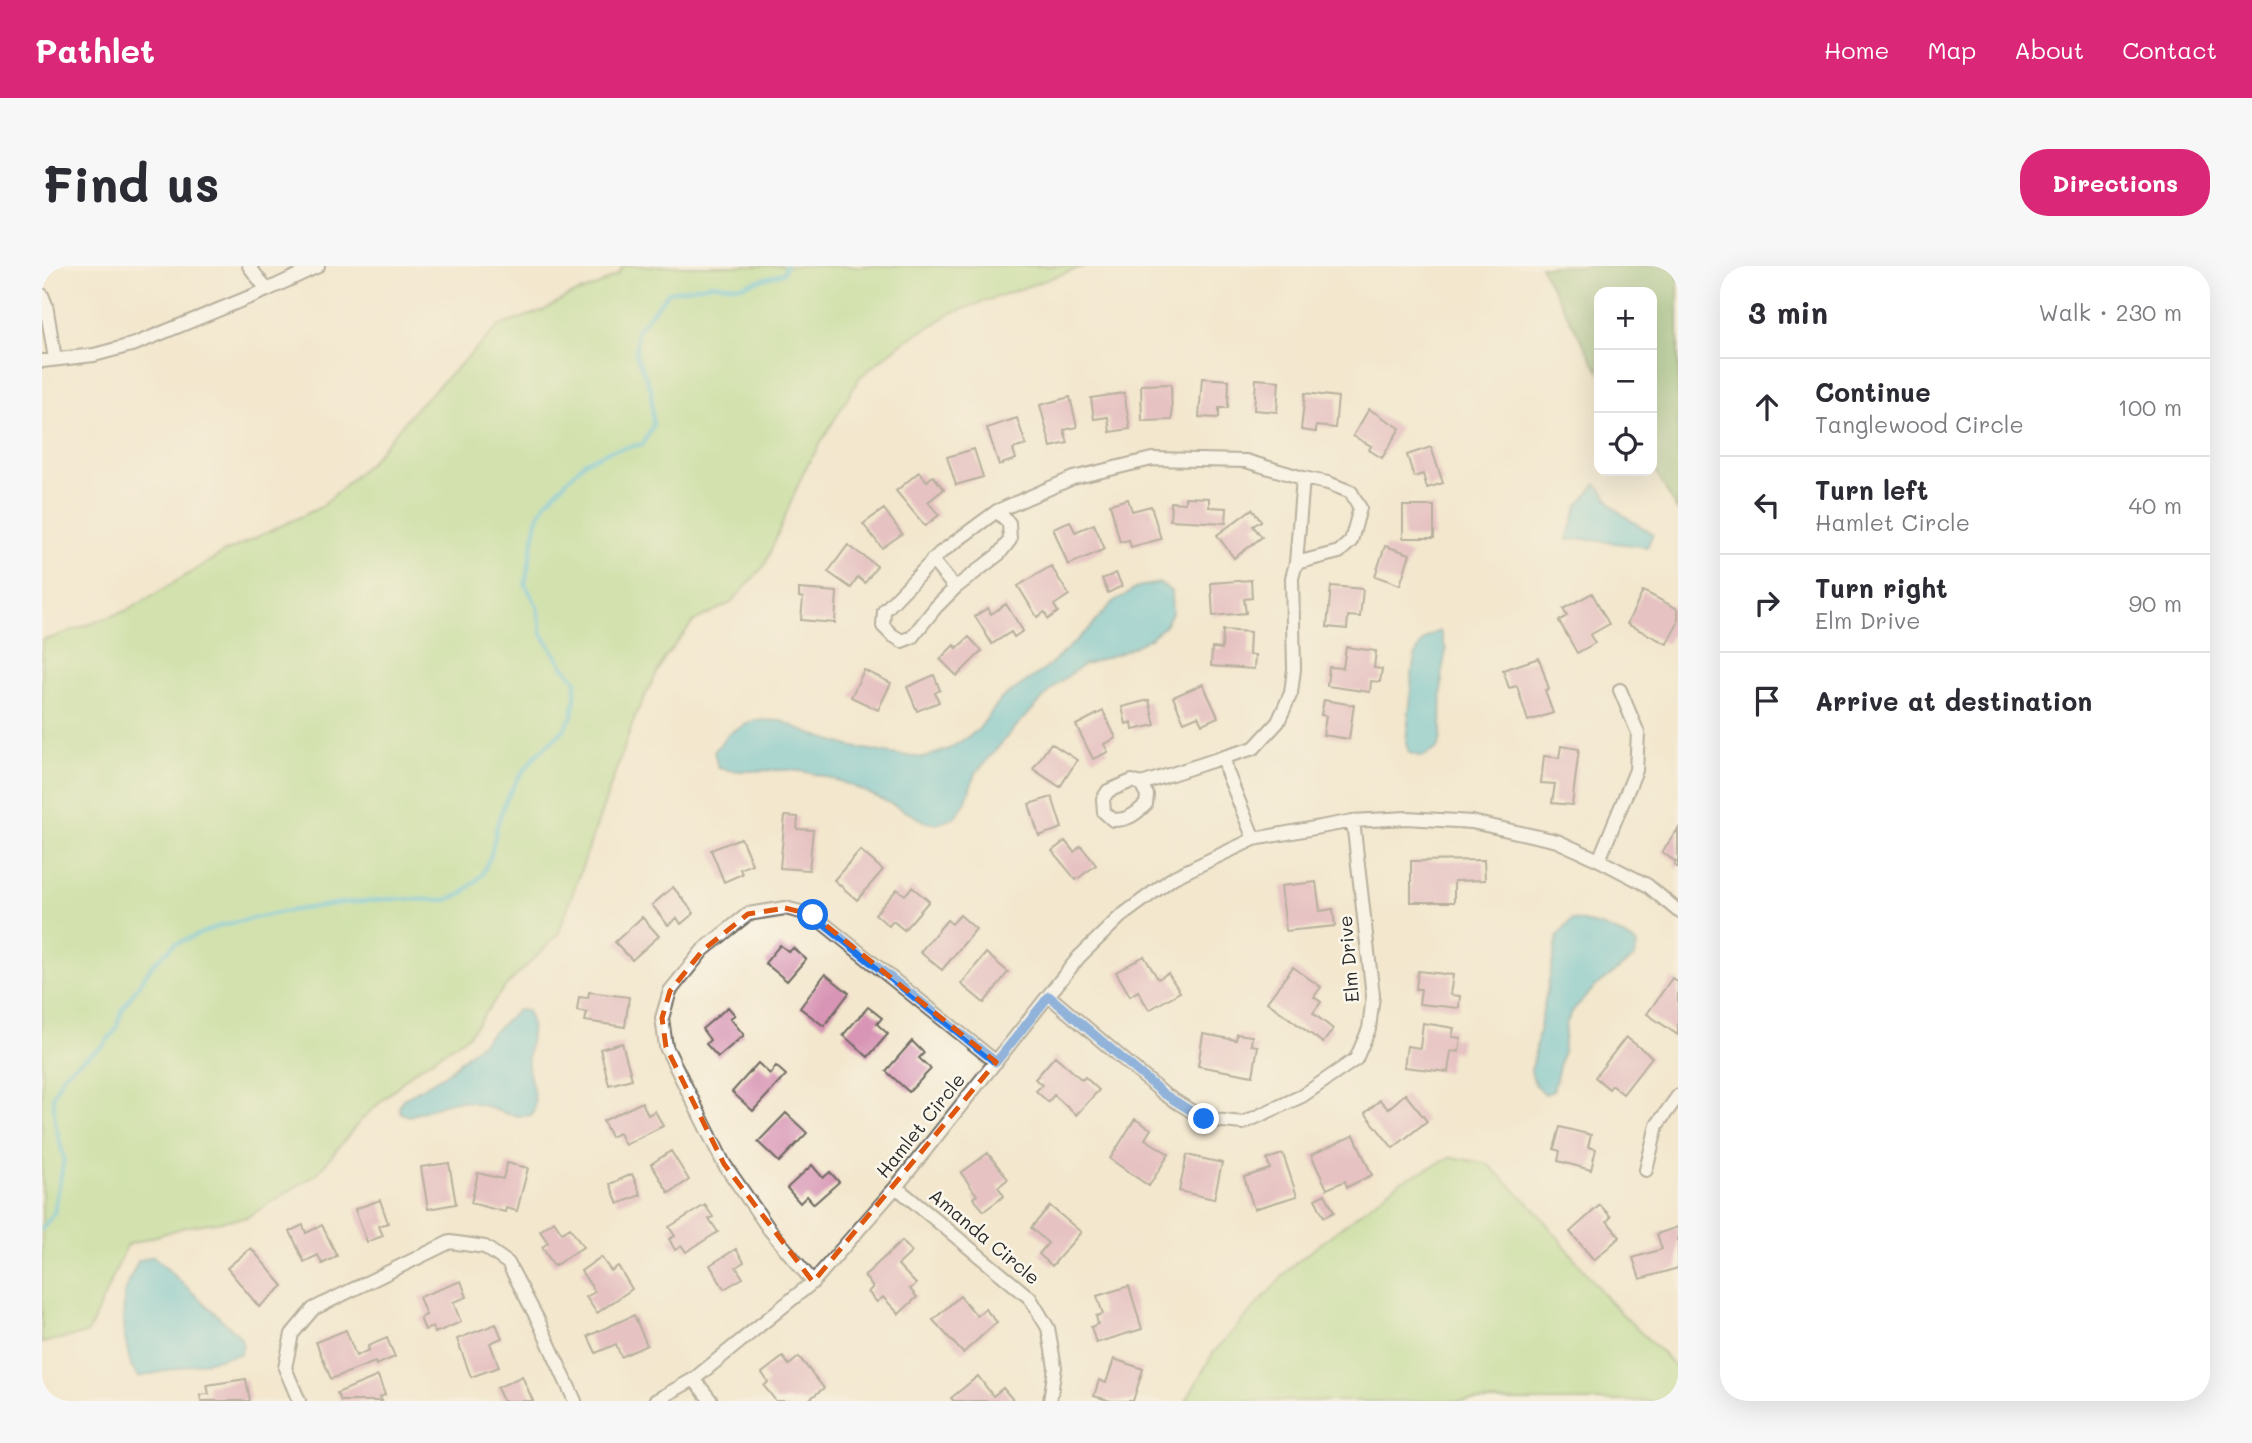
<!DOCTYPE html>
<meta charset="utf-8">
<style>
body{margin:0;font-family:Mali,sans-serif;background:#f7f7f7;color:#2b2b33}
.controls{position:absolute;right:21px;top:21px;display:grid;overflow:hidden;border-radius:14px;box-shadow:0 7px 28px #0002}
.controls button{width:63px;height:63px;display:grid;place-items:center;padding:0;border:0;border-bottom:2px solid #e1e1e2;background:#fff;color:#2b2b33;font:35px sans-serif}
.stop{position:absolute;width:21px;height:21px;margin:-16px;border:5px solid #1a73e8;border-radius:50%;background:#fff}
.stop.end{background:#1a73e8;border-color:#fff;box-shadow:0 2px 7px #0008}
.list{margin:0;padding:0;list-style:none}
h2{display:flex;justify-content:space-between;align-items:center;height:91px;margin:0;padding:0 28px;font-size:30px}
h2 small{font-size:23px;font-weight:400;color:#7c7c81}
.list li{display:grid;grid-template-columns:46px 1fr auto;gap:21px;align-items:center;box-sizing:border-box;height:98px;padding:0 28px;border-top:2px solid #e1e1e2}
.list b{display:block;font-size:26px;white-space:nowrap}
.list p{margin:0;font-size:23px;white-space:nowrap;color:#7c7c81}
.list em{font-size:23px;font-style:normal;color:#7c7c81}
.icon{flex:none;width:38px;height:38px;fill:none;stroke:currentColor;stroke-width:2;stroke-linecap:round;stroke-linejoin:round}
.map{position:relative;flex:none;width:1636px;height:1135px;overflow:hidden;border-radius:28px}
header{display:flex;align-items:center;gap:42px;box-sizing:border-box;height:98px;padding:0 35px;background:#db2777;color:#fff}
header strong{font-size:33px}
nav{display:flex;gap:38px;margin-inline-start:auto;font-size:24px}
.intro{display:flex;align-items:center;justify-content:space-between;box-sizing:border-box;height:168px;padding:0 42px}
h1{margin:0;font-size:49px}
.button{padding:18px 32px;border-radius:28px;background:#db2777;color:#fff;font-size:24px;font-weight:700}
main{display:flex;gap:42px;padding:0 42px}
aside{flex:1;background:#fff;border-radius:28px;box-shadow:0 7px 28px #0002}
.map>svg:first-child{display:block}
.green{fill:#abda87;stroke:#6b8259;stroke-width:2}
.forest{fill:#88ba74;stroke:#5a7250;stroke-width:2}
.water{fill:#55c0d1;stroke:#40767e;stroke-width:2}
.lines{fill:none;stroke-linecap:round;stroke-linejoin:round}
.stream{stroke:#55c0d1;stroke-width:4.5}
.building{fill:#d895b5}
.minor-casing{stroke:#716d64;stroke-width:16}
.minor{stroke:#fff;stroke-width:12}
.route{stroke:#1a73e8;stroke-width:9}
.marked{fill:none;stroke:#df570e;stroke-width:5;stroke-dasharray:14 9;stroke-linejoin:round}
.labels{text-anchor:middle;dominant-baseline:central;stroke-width:5;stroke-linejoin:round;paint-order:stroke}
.street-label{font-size:19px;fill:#2b2b2b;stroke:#fbf7ec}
</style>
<header>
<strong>Pathlet</strong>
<nav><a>Home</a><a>Map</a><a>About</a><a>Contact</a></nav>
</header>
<div class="intro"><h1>Find us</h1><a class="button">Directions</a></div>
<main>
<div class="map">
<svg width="1636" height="1135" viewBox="0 0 1636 1135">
<rect width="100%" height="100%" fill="#fbf7ec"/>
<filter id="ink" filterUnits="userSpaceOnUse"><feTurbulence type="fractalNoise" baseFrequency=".0143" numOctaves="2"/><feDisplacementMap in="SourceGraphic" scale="14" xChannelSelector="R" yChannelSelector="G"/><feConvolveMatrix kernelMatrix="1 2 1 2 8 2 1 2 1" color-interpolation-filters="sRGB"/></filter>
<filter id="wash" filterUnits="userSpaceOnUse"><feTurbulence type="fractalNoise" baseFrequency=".00686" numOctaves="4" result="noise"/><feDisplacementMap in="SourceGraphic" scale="28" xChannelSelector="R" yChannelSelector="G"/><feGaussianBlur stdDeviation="1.57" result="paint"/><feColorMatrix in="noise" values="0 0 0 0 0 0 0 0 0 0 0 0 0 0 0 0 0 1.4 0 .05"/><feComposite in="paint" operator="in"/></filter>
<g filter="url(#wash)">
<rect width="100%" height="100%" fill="#f3e7cd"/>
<!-- green -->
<path class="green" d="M 581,0 L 1043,0 L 910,47 L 860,77 L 818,111 L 761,207 L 723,299 L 689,337 L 652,355 L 623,391 L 594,448 L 516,669 L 462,722 L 427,769 L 371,806 L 318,855 L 275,908 L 205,951 L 143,961 L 85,979 L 46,1067 L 0,1077 L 0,373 L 9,372 L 86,344 L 183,286 L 279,241 L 328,196 L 374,142 L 457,60 L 502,44 L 526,30 L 555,20 L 576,8 Z
M 1410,891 L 1446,898 L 1493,943 L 1566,1034 L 1636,1103 L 1636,1135 L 1144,1135 L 1171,1087 L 1251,999 L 1359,915 Z"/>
<!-- forest -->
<path class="forest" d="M 1498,0 L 1636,0 L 1636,246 L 1610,199 L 1610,26 L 1557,26 L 1557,106 Z"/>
<!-- water -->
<path class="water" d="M 1554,218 C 1565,227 1564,232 1572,241 C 1583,252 1598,260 1611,268 L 1605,281 L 1541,273 L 1525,274 L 1536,240 Z
M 1117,317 L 1129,325 L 1130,347 L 1122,361 L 1107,373 L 1081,386 L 1041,399 L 1015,418 L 970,465 L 933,508 L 923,537 L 912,552 L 895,558 L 885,556 C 842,535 795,507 747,504 C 722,503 700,508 676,502 L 672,486 L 687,467 L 713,454 L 740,455 L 766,467 L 807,480 L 849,488 L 882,492 L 907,483 L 936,464 L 960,432 L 1003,403 L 1048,362 L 1069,338 L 1096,321 Z
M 1398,365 L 1404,384 L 1400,406 L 1399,472 L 1396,482 L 1380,491 L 1367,487 L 1364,477 C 1365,463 1367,450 1368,437 C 1370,411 1367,374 1398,365 Z
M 1530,654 C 1554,658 1576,663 1595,679 L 1593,691 L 1553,721 L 1531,744 L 1524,758 L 1521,785 L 1511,825 L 1503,828 L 1493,819 L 1489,805 L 1516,669 Z
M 476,744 L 485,745 C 495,763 484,781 486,800 C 488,817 497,834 490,849 C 463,855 441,833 414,835 C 399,837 382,846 367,850 L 359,847 L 357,841 L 360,834 L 405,807 Z
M 111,990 L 198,1070 L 201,1080 L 198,1088 L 97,1111 L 89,1101 L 81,1063 L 82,1026 L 96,995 Z"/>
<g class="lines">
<!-- stream -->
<path class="stream" d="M 0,963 L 12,947 L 22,893 L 13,856 L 11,830 L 21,809 L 35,797 L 60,781 L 73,765 L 81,742 L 111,698 L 133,678 L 177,660 L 240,646 L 299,637 L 347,633 L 404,634 L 420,628 L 440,609 L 449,589 L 455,559 L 463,536 L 476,512 L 495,488 L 521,465 L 530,450 L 533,433 L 534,414 L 521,400 L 500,368 L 495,340 L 483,318 L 495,254 L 504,236 L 543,196 L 567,185 L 601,178 L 611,159 L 609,123 L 594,89 L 595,64 L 627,26 L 670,18 L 699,20 L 741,7 L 744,0"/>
</g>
<g id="blocks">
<!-- building -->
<path class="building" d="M 1160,112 L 1187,114 L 1186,142 L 1177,142 L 1177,152 L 1157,151 Z
M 1214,113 L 1237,115 L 1235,146 L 1212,144 Z
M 1129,118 L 1130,154 L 1100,155 L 1099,119 Z
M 1082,127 L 1088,163 L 1068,166 L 1066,151 L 1052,153 L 1049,132 Z
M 1263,127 L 1296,131 L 1293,162 L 1274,160 L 1274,166 L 1259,164 Z
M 1028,131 L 1035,161 L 1022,164 L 1026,177 L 1009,181 L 998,139 Z
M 1327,143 L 1358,162 L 1340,192 L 1327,184 L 1329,180 L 1311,170 Z
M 975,152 L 984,179 L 971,183 L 974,193 L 957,199 L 945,162 Z
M 1389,181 L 1401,217 L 1385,222 L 1381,208 L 1372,211 L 1365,189 Z
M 932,183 L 941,211 L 914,219 L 905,191 Z
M 877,206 L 885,215 L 891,210 L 902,223 L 886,236 L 897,249 L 883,260 L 854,225 Z
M 1143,231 L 1167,232 L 1167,241 L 1185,242 L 1184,257 L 1128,254 L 1129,236 L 1143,237 Z
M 1086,233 L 1090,245 L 1109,240 L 1119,273 L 1089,281 L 1087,274 L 1078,276 L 1068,238 Z
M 1361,240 L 1392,240 L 1392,272 L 1361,272 Z
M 842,243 L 860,268 L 840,282 L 821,258 Z
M 1210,243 L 1219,255 L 1211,260 L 1220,271 L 1192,292 L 1175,269 Z
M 1028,255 L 1033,266 L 1052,258 L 1063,283 L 1026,299 L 1011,262 Z
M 806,279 L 835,300 L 823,317 L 816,311 L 809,322 L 786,306 Z
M 1343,280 L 1368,288 L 1358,319 L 1333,310 Z
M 1009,300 L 1027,329 L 1012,339 L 1016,346 L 1006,353 L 1003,346 L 995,351 L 976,320 Z
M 1074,307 L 1080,320 L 1066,327 L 1060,313 Z
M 1209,314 L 1210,332 L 1202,333 L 1204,347 L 1171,350 L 1169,317 Z
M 1289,320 L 1321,323 L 1318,351 L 1306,350 L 1305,363 L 1285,361 Z
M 757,323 L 795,326 L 793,357 L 759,354 L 761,332 L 757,331 Z
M 1601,325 L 1636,343 L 1636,357 L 1625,378 L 1585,358 Z
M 1550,327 L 1567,358 L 1548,369 L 1553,377 L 1535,387 L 1517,355 L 1525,350 L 1521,343 Z
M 964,338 L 981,365 L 972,371 L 969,366 L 950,378 L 933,350 L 946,342 L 949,348 Z
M 1181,364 L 1208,366 L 1207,389 L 1213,389 L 1212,403 L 1169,400 L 1170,382 L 1180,383 Z
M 927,371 L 940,385 L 915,410 L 898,393 L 912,379 L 915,382 Z
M 1304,381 L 1334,385 L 1332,402 L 1340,403 L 1338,416 L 1329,415 L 1328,426 L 1285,420 L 1287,401 L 1301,402 Z
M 1497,392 L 1507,423 L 1503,424 L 1511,447 L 1486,455 L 1475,420 L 1467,422 L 1461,404 Z
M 822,404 L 849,417 L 836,444 L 809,431 Z
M 892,409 L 898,424 L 893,427 L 897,436 L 875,445 L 865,421 Z
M 1161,418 L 1176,451 L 1160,458 L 1156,450 L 1142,456 L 1131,431 Z
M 1107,434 L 1113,459 L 1091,464 L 1090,456 L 1084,458 L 1080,441 Z
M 1282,434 L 1312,439 L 1307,473 L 1281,469 L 1284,450 L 1279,449 Z
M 1061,445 L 1074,472 L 1062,478 L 1066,486 L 1051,493 L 1034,459 Z
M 1009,477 L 1035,494 L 1018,521 L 991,503 Z
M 1519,480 L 1537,483 L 1530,539 L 1510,537 L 1513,518 L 1499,517 L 1502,490 L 1517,492 Z
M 1010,531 L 1020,562 L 997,570 L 987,538 Z
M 743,550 L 756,551 L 755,563 L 771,564 L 767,604 L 738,602 Z
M 1636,563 L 1636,602 L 1632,599 L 1634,596 L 1620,586 Z
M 699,572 L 710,598 L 698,603 L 700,608 L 682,616 L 669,584 Z
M 1023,575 L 1032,586 L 1039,580 L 1054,599 L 1034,614 L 1010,585 Z
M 818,584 L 841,604 L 815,634 L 792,614 Z
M 1442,594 L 1443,614 L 1412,615 L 1412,636 L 1369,636 L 1369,595 Z
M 1274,616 L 1278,645 L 1291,643 L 1293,660 L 1244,665 L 1239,620 Z
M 631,621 L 652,647 L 639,658 L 635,652 L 626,659 L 610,639 Z
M 870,621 L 887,635 L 862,664 L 851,655 L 847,660 L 833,648 L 855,623 L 863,629 Z
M 918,649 L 934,663 L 900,704 L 878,686 L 905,654 L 910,658 Z
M 600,651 L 617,670 L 590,694 L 573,676 Z
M 738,679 L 747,686 L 751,682 L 764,693 L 745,715 L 723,697 Z
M 944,687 L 966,706 L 942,737 L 919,718 Z
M 1102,690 L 1116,713 L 1126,707 L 1138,726 L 1107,744 L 1096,725 L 1088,730 L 1074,706 Z
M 1251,701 L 1279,721 L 1272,731 L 1279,736 L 1271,747 L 1291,763 L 1281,777 L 1225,736 Z
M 1376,705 L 1411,709 L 1408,729 L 1418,730 L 1417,742 L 1377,738 L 1379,723 L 1374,723 Z
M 783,708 L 807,727 L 782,760 L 758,742 Z
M 1630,712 L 1636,716 L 1636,769 L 1605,748 Z
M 547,726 L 587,731 L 583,761 L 543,755 L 545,747 L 535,745 L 537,731 L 546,732 Z
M 686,741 L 693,749 L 688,752 L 702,769 L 676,791 L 664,778 L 668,774 L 660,763 Z
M 826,741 L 840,752 L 835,758 L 846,768 L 826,791 L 801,769 Z
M 1381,757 L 1412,762 L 1410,771 L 1419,772 L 1417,786 L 1409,785 L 1406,806 L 1362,801 L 1365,780 L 1378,782 Z
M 1161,768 L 1194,774 L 1195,768 L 1210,770 L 1209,779 L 1216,780 L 1211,810 L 1156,800 Z
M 1584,771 L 1610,791 L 1581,828 L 1570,819 L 1567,823 L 1553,811 Z
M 870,775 L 882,787 L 877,792 L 889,803 L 867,826 L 844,805 Z
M 580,777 L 590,813 L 567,819 L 558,783 Z
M 1013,790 L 1040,814 L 1043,811 L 1057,824 L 1034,849 L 1012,829 L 1006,836 L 994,825 L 1000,819 L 993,813 Z
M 716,797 L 728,808 L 734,800 L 744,809 L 711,845 L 690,826 Z
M 1363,828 L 1385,855 L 1351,882 L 1323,847 L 1338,834 L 1346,843 Z
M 600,836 L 606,849 L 613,845 L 621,860 L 583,879 L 577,867 L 569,871 L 561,855 Z
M 744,847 L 765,867 L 737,896 L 716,876 Z
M 1093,853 L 1109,863 L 1103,873 L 1127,888 L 1107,920 L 1068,893 Z
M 1518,861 L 1549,869 L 1546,881 L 1554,883 L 1549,904 L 1516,895 L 1518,885 L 1512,883 Z
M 1312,869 L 1330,909 L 1305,921 L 1303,915 L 1285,923 L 1269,889 Z
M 629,885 L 647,914 L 627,927 L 609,898 Z
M 946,887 L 966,913 L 956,921 L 962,930 L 942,945 L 931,932 L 935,929 L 919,907 Z
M 1241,888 L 1255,930 L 1212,943 L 1202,911 L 1228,903 L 1225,893 Z
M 1145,889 L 1180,897 L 1172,933 L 1137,925 Z
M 407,897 L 414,938 L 386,943 L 379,901 Z
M 465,897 L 486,902 L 475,945 L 464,942 L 463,946 L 429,937 L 436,907 L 461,913 Z
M 770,899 L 781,912 L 788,906 L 797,916 L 772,938 L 765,930 L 758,937 L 745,922 Z
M 590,908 L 599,929 L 576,938 L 568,918 Z
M 1283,928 L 1292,946 L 1282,951 L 1273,933 Z
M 338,934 L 346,957 L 337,960 L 341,970 L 325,976 L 313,943 Z
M 663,939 L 671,951 L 667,953 L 676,966 L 644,986 L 640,980 L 633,984 L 627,973 L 633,970 L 627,961 Z
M 1558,939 L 1569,951 L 1565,955 L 1578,971 L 1552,994 L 1528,966 Z
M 1008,940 L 1039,966 L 1010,1000 L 997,988 L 1006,977 L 989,962 Z
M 512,955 L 520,967 L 528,962 L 541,981 L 512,1000 L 500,981 L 506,977 L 498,965 Z
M 261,959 L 264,967 L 280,959 L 295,990 L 280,998 L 276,989 L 262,996 L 248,965 Z
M 1636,961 L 1636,1002 L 1598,1013 L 1591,992 L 1620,983 L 1615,968 Z
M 860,975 L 870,986 L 856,999 L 874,1018 L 868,1023 L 875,1031 L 857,1048 L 841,1031 L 835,1036 L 826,1026 L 831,1021 L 822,1010 Z
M 209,982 L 241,1020 L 217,1041 L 185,1002 Z
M 694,983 L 702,996 L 694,1001 L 701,1012 L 682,1023 L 668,999 Z
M 559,991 L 569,1005 L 576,1000 L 590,1023 L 555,1047 L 544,1031 L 553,1026 L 539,1005 Z
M 419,1015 L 425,1031 L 411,1036 L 419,1056 L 393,1067 L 391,1061 L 383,1064 L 378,1052 L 384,1049 L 377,1031 Z
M 1087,1020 L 1100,1063 L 1054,1077 L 1049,1061 L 1056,1058 L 1054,1050 L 1061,1048 L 1055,1030 Z
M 918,1030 L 935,1050 L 943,1043 L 955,1056 L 921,1087 L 891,1054 Z
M 592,1049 L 605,1079 L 579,1091 L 574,1078 L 554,1087 L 546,1070 Z
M 454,1058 L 460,1072 L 448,1077 L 457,1101 L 429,1111 L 415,1073 Z
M 304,1064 L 314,1090 L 327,1084 L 326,1080 L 345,1072 L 353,1091 L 334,1099 L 333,1096 L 289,1113 L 274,1076 Z
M 741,1091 L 747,1099 L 757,1091 L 782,1122 L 765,1135 L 734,1135 L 722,1120 L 726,1116 L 720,1107 Z
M 1072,1093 L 1101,1103 L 1091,1135 L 1069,1135 L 1052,1130 L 1057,1114 L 1064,1117 Z
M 336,1110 L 343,1129 L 338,1131 L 340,1135 L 299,1135 L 295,1127 Z
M 480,1110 L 491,1135 L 461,1135 L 455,1122 Z
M 936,1110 L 951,1130 L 961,1122 L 972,1135 L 912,1135 L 909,1132 Z
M 204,1113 L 208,1135 L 159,1135 L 158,1129 L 167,1128 L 165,1119 Z"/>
</g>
</g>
<g filter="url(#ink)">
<use href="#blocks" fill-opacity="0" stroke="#716d64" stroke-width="2"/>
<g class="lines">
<!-- minor casing -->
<g class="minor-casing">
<path id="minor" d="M 207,0 L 225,24
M 0,29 L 4,39 L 13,93
M 0,95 L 52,89 L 93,78 L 225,24 L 276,0
M 955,245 L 967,257 L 968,274 L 957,288 L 913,322 L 894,341 L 870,371 L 860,375 L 850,369 L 841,360 L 842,345 L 898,287 L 955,245 L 1031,212 L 1110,193 L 1204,195 L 1261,212 L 1254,297 L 1250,312 L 1252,403 L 1249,427 L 1236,456 L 1212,482 L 1182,491 L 1185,506 L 1212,573
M 890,294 L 913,322
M 1254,297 L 1297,286 L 1309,275 L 1318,242 L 1309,226 L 1286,217 L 1261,212
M 1090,515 L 1099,518 L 1105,529 L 1104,538 C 1093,549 1086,554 1071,554 L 1062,546 L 1061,533 L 1066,525 Z
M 1099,518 L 1182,491
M 1557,594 L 1594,504 L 1596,467 L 1578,424
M 1007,730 L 1122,828 L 1162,853 L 1201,857 L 1260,830 L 1314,793 L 1327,763 L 1331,730 L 1311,555
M 1604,904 L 1615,859 L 1636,830
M 854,921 L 988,1032 L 1006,1062 L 1013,1101 L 1008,1135
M 771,1016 L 727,963 L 682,898 L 624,781 L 620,752 L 628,725 L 661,684 L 706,648 L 743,642 L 771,649 L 954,796
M 652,1113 L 669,1135
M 257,1135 L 243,1102 L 250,1068 L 271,1043 L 408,976 L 443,981 L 466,997 L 496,1054 L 533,1135
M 613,1135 L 652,1113 L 771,1016 L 854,921 L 1037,691 L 1078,651 L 1132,611 L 1212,573 L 1311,555 L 1365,552 L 1430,556 L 1515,575 L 1557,594 L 1605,619 L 1636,645"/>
</g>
<!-- minor -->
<use href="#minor" class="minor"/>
</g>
</g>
<g class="lines" filter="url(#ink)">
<!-- route -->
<path class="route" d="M 771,649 L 954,796 L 1007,730 L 1122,828 L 1162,853"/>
</g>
<!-- marked area -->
<path d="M0 0H1636V1135H0ZM 743,642 L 771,649 L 954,796 L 771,1016 L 682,898 L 624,781 L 620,752 L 628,725 L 661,684 L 706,648 Z" fill="#f3e7cd" fill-opacity=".55" fill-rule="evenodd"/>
<path class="marked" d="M 743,642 L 771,649 L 954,796 L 771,1016 L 682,898 L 624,781 L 620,752 L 628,725 L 661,684 L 706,648 Z"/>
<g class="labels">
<!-- street labels -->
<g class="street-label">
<text transform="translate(1306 693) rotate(-95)">Elm Drive</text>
<text transform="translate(878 859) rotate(-51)">Hamlet Circle</text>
<text transform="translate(943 970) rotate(40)">Amanda Circle</text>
</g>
</g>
</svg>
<div class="controls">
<button>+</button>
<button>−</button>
<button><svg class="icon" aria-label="locate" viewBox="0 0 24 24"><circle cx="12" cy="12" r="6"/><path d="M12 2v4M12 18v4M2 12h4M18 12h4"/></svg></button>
</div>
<div class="stop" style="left:771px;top:649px"></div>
<div class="stop end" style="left:1162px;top:853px"></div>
</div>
<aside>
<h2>3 min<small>Walk · 230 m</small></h2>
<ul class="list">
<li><svg class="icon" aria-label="ahead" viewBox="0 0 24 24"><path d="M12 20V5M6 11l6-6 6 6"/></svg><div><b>Continue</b><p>Tanglewood Circle</p></div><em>100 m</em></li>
<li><svg class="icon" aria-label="left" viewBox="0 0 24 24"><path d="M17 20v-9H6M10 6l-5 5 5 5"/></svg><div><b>Turn left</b><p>Hamlet Circle</p></div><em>40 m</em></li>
<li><svg class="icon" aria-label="right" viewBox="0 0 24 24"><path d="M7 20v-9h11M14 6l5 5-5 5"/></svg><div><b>Turn right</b><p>Elm Drive</p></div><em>90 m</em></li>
<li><svg class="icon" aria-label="arrive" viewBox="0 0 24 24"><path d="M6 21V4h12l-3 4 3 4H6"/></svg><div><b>Arrive at destination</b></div></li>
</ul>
</aside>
</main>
